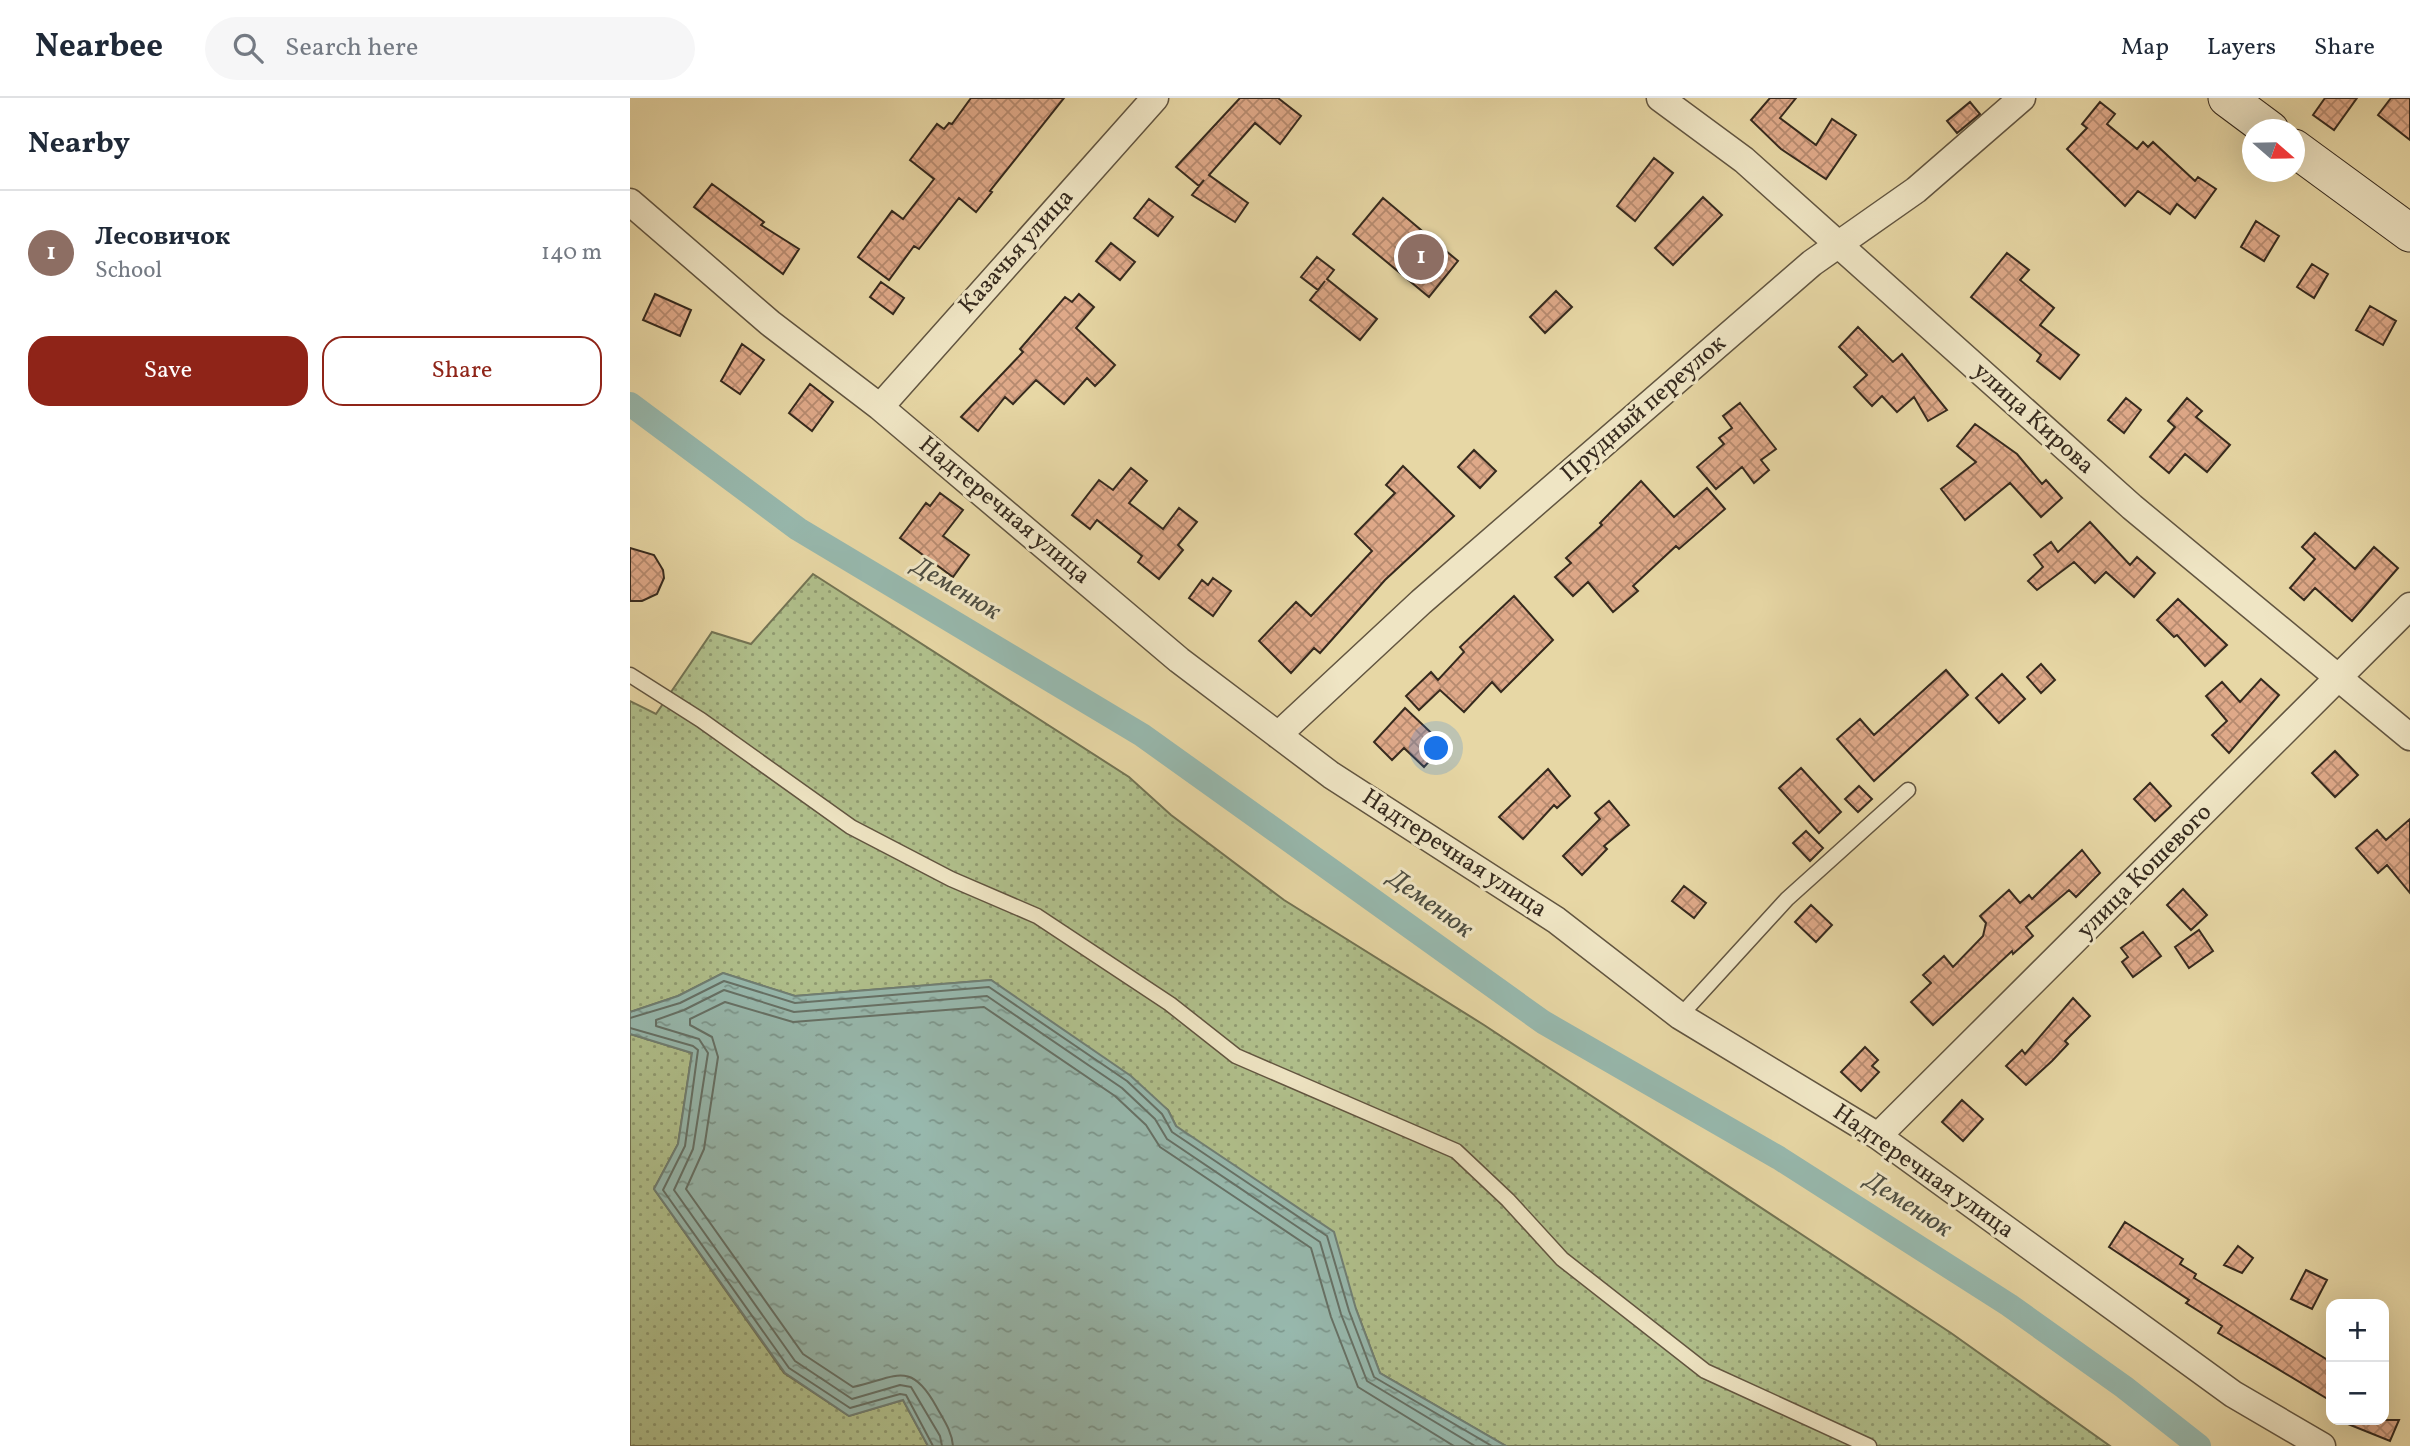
<!DOCTYPE html>
<meta charset="utf-8">
<style>
body{margin:0;font-family:Vollkorn,serif;background:#f6f6f7;color:#1f2937}
.controls{position:absolute;right:21px;bottom:21px;display:grid;overflow:hidden;border-radius:14px;box-shadow:0 7px 28px #0002}
.controls button{width:63px;height:63px;display:grid;place-items:center;padding:0;border:0;border-bottom:2px solid #e0e1e3;background:#fff;color:#1f2937;font:35px sans-serif}
.compass{position:absolute;left:1612px;top:21px;width:63px;height:63px;border-radius:50%;background:#fff;box-shadow:0 7px 28px #0002;rotate:110deg}
.you{position:absolute;left:807px;top:651px;width:24px;height:24px;margin:-18px;border:5px solid #fff;border-radius:50%;background:#1a73e8;box-shadow:0 0 0 10px #1a73e833}
.badge{display:grid;place-items:center;width:46px;height:46px;border-radius:50%;background:#8f2418;color:#fff;font-size:23px;font-weight:700}
.pin{position:absolute;translate:-50% -50%;border:4px solid #fff;box-shadow:0 2px 7px #0006}
.list{margin:0;padding:0;list-style:none}
h2{display:flex;justify-content:space-between;align-items:center;height:91px;margin:0;padding:0 28px;font-size:30px}
h2 small{font-size:23px;font-weight:400;color:#747a83}
.list li{display:grid;grid-template-columns:46px 1fr auto;gap:21px;align-items:center;box-sizing:border-box;height:126px;padding:0 28px;border-top:2px solid #e0e1e3}
.list b{display:block;font-size:26px;white-space:nowrap}
.list p{margin:0;font-size:23px;white-space:nowrap;color:#747a83}
.list em{font-size:23px;font-style:normal;color:#747a83}
.actions{display:flex;gap:14px;padding:21px 28px}
.actions a{flex:1;padding:16px 0;border:2px solid #8f2418;border-radius:21px;text-align:center;font-size:24px;color:#8f2418}
.actions .main{background:#8f2418;color:#fff}
.icon{flex:none;width:38px;height:38px;fill:none;stroke:currentColor;stroke-width:2;stroke-linecap:round;stroke-linejoin:round}
.map{position:relative;flex:none;width:1780px;height:1348px;overflow:hidden}
header{display:flex;align-items:center;gap:42px;box-sizing:border-box;height:98px;padding:0 35px;background:#fff;border-bottom:2px solid #e0e1e3}
header strong{font-size:33px}
nav{display:flex;gap:38px;margin-inline-start:auto;font-size:24px}
.search{width:490px;height:63px;background:#f6f6f7;display:flex;align-items:center;gap:18px;box-sizing:border-box;padding:0 24px;border-radius:38px;color:#747a83;font-size:26px}
main{display:flex}
aside{flex:1;background:#fff}
.map>svg:first-child{display:block}
.grass{fill:url(#grass-dots);stroke:#737454;stroke-width:2}
.water{fill:url(#water-ripples);stroke:#707f74;stroke-width:2}
.lines{fill:none;stroke-linecap:round;stroke-linejoin:round}
.shore{stroke:#667166;stroke-width:2}
.canal{stroke:#97b8ad;stroke-width:24}
.building{fill:url(#building-cross-hatch);stroke:#362a1e;stroke-width:2}
.lane-casing{stroke:#625540;stroke-width:17}
.street-casing{stroke:#625540;stroke-width:29}
.secondary-casing{stroke:#362a1e;stroke-width:39}
.lane{stroke:#efe5c4;stroke-width:14}
.street{stroke:#efe5c4;stroke-width:26}
.secondary{stroke:#efe5c4;stroke-width:37}
.labels{text-anchor:middle;dominant-baseline:central;stroke-width:6;stroke-linejoin:round;paint-order:stroke}
.street-label{font-size:24px;fill:#362a1e;stroke:#efe5c4}
.water-label{font-size:26px;font-style:italic;fill:#4e4e42;stroke:#efe5c4}
</style>
<header>
<strong>Nearbee</strong>
<div class="search"><svg class="icon" aria-label="search" viewBox="0 0 24 24"><circle cx="10" cy="10" r="6"/><path d="M15 15l6 6"/></svg>Search here</div>
<nav><a>Map</a><a>Layers</a><a>Share</a></nav>
</header>
<main>
<aside>
<h2>Nearby<small></small></h2>
<ul class="list">
<li><span class="badge" style="background:#8d6e63">1</span><div><b>Лесовичок</b><p>School</p></div><em>140 m</em></li>
</ul>
<div class="actions"><a class="main">Save</a><a>Share</a></div>
</aside>
<div class="map">
<svg width="1780" height="1348" viewBox="0 0 1780 1348">
<defs>
<pattern id="grass-dots" width="8" height="8" patternUnits="userSpaceOnUse" patternTransform="scale(1.75)"><rect width="8" height="8" fill="#b0bf8b"/><path d="M2 2h.1M6 6h.1" fill="none" stroke="#909b71" stroke-width="1.8" stroke-linecap="round"/></pattern>
<pattern id="water-ripples" width="26" height="14" patternUnits="userSpaceOnUse" patternTransform="scale(1.75)"><rect width="26" height="14" fill="#97b8ad"/><path d="M2 4q2-2 4 0t4 0M15 11q2-2 4 0t4 0" fill="none" stroke="#7c968c"/></pattern>
<pattern id="building-cross-hatch" width="8" height="8" patternUnits="userSpaceOnUse" patternTransform="scale(1.75)"><rect width="8" height="8" fill="#dfa989"/><path d="M0 0l8 8M0 8l8-8" fill="none" stroke="#b68a6f"/></pattern>
</defs>
<rect width="100%" height="100%" fill="#e7d7a5"/>
<filter id="stains"><feTurbulence type="fractalNoise" baseFrequency=".00286" numOctaves="4"/><feColorMatrix values="0 0 0 0 .2 0 0 0 0 .09 0 0 0 0 .02 0 0 0 .5 -.17"/></filter>
<radialGradient id="worn" r=".72"><stop offset=".6" stop-color="#630" stop-opacity="0"/><stop offset="1" stop-color="#630" stop-opacity=".3"/></radialGradient>
<!-- grass -->
<path class="grass" d="M 183,476 L 499,679 L 541,717 L 654,802 L 854,927 L 1321,1235 L 1480,1348 L 876,1348 L 750,1275 L 726,1211 L 546,1028 L 538,1012 L 361,882 L 165,898 L 93,875 L 48,898 L 0,914 L 0,603 L 26,616 L 82,534 L 121,546 Z
M 0,936 L 62,955 L 48,1046 L 24,1091 L 154,1275 L 219,1318 L 273,1302 L 298,1348 L 0,1348 Z"/>
<!-- water -->
<path class="water" d="M 93,875 L 165,898 L 361,882 L 501,978 L 538,1012 L 546,1028 L 704,1134 L 726,1211 L 750,1275 L 876,1348 L 298,1348 L 273,1302 L 219,1318 L 155,1275 L 24,1091 L 48,1046 L 62,955 L 0,936 L 0,914 L 48,898 Z"/>
<g class="lines">
<!-- shore -->
<path class="shore" d="M 0,920 L 50,905 L 94,883 L 165,905 L 359,889 L 497,983 L 532,1016 L 542,1034 L 697,1138 L 719,1213 L 744,1279 L 862,1348
M 0,930 L 63,948 L 68,952 L 55,1048 L 33,1092 L 159,1270 L 220,1310 L 270,1296 L 276,1297 L 303,1348
M 312,1348 L 310,1338 L 281,1289 L 270,1287 L 222,1301 L 165,1263 L 44,1092 L 63,1051 L 78,955 L 69,941 L 26,928 L 26,922 L 54,912 L 94,892 L 164,914 L 357,898 L 492,990 L 525,1021 L 537,1041 L 690,1144 L 711,1216 L 737,1283 L 845,1348
M 323,1348 C 322,1333 313,1321 306,1308 C 280,1261 265,1280 223,1289 L 173,1256 L 56,1091 L 74,1051 L 88,959 L 82,939 L 60,927 L 60,921 L 95,904 L 163,924 L 354,909 L 485,998 L 516,1027 L 530,1049 L 681,1150 L 701,1219 L 728,1289 L 824,1348"/>
<!-- canal -->
<path class="canal" d="M 0,306 L 168,431 L 512,637 L 913,924 L 1149,1060 L 1379,1207 L 1494,1289 L 1569,1348"/>
</g>
<!-- building -->
<path class="building" d="M 341,0 L 434,0 L 360,93 L 362,94 L 346,114 L 329,100 L 289,151 L 284,148 L 259,182 L 228,159 L 262,113 L 273,121 L 304,81 L 280,62 L 307,26 L 314,31 L 319,25 L 322,26 Z
M 610,0 L 648,0 L 671,18 L 650,46 L 625,25 L 579,77 L 618,105 L 605,124 L 562,97 L 574,82 L 569,88 L 546,69 Z
M 1140,0 L 1166,0 L 1150,20 L 1186,47 L 1202,21 L 1226,37 L 1196,81 L 1151,51 L 1121,22 Z
M 1695,0 L 1727,0 L 1704,32 L 1683,17 Z
M 1761,0 L 1780,0 L 1780,42 L 1748,17 Z
M 1340,4 L 1350,16 L 1327,35 L 1317,23 Z
M 1470,4 L 1485,16 L 1477,26 L 1507,51 L 1513,44 L 1518,49 L 1523,44 L 1565,83 L 1568,79 L 1586,91 L 1565,120 L 1547,106 L 1540,116 L 1508,93 L 1495,108 L 1437,51 L 1457,30 L 1452,26 Z
M 1024,60 L 1043,75 L 1005,123 L 987,108 Z
M 82,86 L 134,124 L 131,127 L 169,151 L 153,176 L 64,109 Z
M 1073,99 L 1092,117 L 1043,167 L 1025,150 Z
M 753,100 L 828,163 L 799,199 L 723,136 Z
M 519,101 L 543,119 L 528,138 L 504,120 Z
M 1626,123 L 1649,138 L 1634,163 L 1611,149 Z
M 481,145 L 505,164 L 490,182 L 466,163 Z
M 1377,155 L 1399,172 L 1390,182 L 1424,210 L 1410,227 L 1449,257 L 1430,281 L 1407,263 L 1411,257 L 1341,199 Z
M 687,159 L 704,172 L 697,181 L 747,221 L 730,242 L 680,202 L 695,183 L 688,192 L 671,179 Z
M 1682,166 L 1698,176 L 1684,200 L 1667,189 Z
M 251,184 L 274,200 L 263,216 L 240,199 Z
M 926,193 L 942,209 L 915,235 L 900,219 Z
M 25,196 L 61,212 L 50,238 L 13,222 Z
M 449,196 L 464,209 L 446,230 L 485,267 L 475,278 L 465,288 L 457,280 L 434,306 L 406,282 L 383,306 L 375,299 L 348,333 L 331,319 L 393,254 L 390,251 L 435,199 L 442,204 Z
M 1740,208 L 1766,223 L 1753,247 L 1726,232 Z
M 1228,229 L 1263,264 L 1272,256 L 1317,312 L 1298,323 L 1284,299 L 1267,314 L 1252,298 L 1242,308 L 1224,289 L 1237,277 L 1209,249 Z
M 112,246 L 134,262 L 110,296 L 91,283 Z
M 180,286 L 203,304 L 182,333 L 159,315 Z
M 1496,300 L 1511,312 L 1494,335 L 1478,322 Z
M 1557,300 L 1572,313 L 1566,319 L 1600,347 L 1577,374 L 1555,356 L 1539,375 L 1520,359 L 1545,329 L 1538,323 Z
M 1110,305 L 1146,351 L 1131,362 L 1139,372 L 1124,385 L 1112,369 L 1086,391 L 1067,369 L 1094,346 L 1089,340 L 1102,330 L 1093,318 Z
M 1345,326 L 1387,356 L 1412,386 L 1416,382 L 1432,400 L 1411,419 L 1380,385 L 1335,422 L 1311,391 L 1346,364 L 1327,348 Z
M 844,352 L 866,373 L 850,390 L 828,369 Z
M 773,368 L 824,418 L 755,482 L 690,555 L 684,550 L 661,575 L 629,543 L 666,504 L 681,518 L 742,453 L 725,436 L 765,395 L 756,387 Z
M 501,370 L 517,383 L 499,405 L 533,431 L 549,410 L 567,424 L 548,447 L 553,452 L 529,481 L 508,464 L 512,458 L 467,422 L 460,431 L 442,417 L 469,382 L 483,392 Z
M 1011,383 L 1044,419 L 1077,390 L 1095,411 L 1049,451 L 1046,448 L 1003,488 L 1008,493 L 983,514 L 958,484 L 943,498 L 925,479 L 941,465 L 936,460 L 972,427 L 970,425 Z
M 310,395 L 333,412 L 313,438 L 339,457 L 323,479 L 270,440 L 296,405 L 300,408 Z
M 1460,424 L 1500,467 L 1507,459 L 1525,475 L 1504,499 L 1476,474 L 1465,485 L 1444,464 L 1407,492 L 1398,483 L 1413,469 L 1404,457 L 1421,444 L 1428,454 Z
M 1685,435 L 1725,471 L 1744,449 L 1768,470 L 1722,523 L 1685,490 L 1674,502 L 1660,490 L 1685,461 L 1672,449 Z
M 0,450 L 24,457 L 33,472 L 34,480 L 27,496 L 12,503 L 0,503 Z
M 583,480 L 601,493 L 583,518 L 559,500 L 572,482 L 578,487 Z
M 884,498 L 923,542 L 871,594 L 862,584 L 834,614 L 810,592 L 789,612 L 776,598 L 801,574 L 808,582 L 834,554 L 830,549 Z
M 1548,501 L 1597,547 L 1575,568 L 1547,537 L 1544,539 L 1527,522 Z
M 1411,566 L 1425,582 L 1411,595 L 1397,579 Z
M 1316,572 L 1338,597 L 1244,683 L 1207,641 L 1230,621 L 1244,637 Z
M 1372,576 L 1395,601 L 1369,625 L 1346,600 Z
M 1631,581 L 1649,597 L 1599,655 L 1582,637 L 1597,623 L 1576,598 L 1592,584 L 1610,604 Z
M 775,610 L 814,647 L 794,669 L 774,650 L 762,662 L 744,644 Z
M 1705,653 L 1728,677 L 1705,699 L 1682,675 Z
M 1171,670 L 1211,714 L 1189,735 L 1149,690 Z
M 918,671 L 940,698 L 927,710 L 924,707 L 893,741 L 869,719 Z
M 1520,685 L 1541,708 L 1525,723 L 1504,701 Z
M 1229,688 L 1242,701 L 1228,714 L 1215,701 Z
M 979,703 L 999,727 L 974,748 L 977,751 L 952,777 L 933,758 L 970,721 L 965,715 Z
M 1780,721 L 1780,795 L 1757,767 L 1748,775 L 1726,750 L 1747,732 L 1756,742 Z
M 1176,733 L 1193,750 L 1180,763 L 1163,745 Z
M 1452,752 L 1470,775 L 1446,799 L 1439,792 L 1396,829 L 1403,838 L 1383,856 L 1382,853 L 1303,927 L 1281,904 L 1301,885 L 1293,877 L 1314,858 L 1323,869 L 1353,838 L 1356,825 L 1350,818 L 1379,792 L 1390,805 L 1399,797 L 1402,801 Z
M 1054,788 L 1076,805 L 1064,820 L 1042,803 Z
M 1553,791 L 1577,817 L 1561,832 L 1537,807 Z
M 1181,807 L 1202,827 L 1186,844 L 1165,824 Z
M 1569,832 L 1583,853 L 1559,870 L 1545,849 Z
M 1513,834 L 1531,858 L 1503,879 L 1492,864 L 1498,859 L 1491,850 Z
M 1443,900 L 1460,918 L 1435,943 L 1438,946 L 1422,963 L 1396,987 L 1376,968 L 1392,952 L 1395,956 Z
M 1235,949 L 1248,962 L 1242,968 L 1249,974 L 1231,993 L 1211,974 Z
M 1332,1002 L 1353,1021 L 1333,1043 L 1312,1024 Z
M 1495,1124 L 1553,1161 L 1550,1166 L 1566,1176 L 1564,1180 L 1701,1264 L 1701,1303 L 1588,1235 L 1592,1228 L 1556,1205 L 1559,1202 L 1479,1149 Z
M 1608,1148 L 1623,1160 L 1612,1175 L 1594,1167 Z
M 1676,1172 L 1697,1182 L 1682,1211 L 1661,1201 Z
M 1708,1322 L 1769,1322 L 1760,1343 Z"/>
<g class="lines">
<!-- lane casing -->
<g class="lane-casing">
<path id="lane" d="M 0,577 L 71,622 L 221,729 L 321,781 L 407,818 L 540,906 L 606,958 L 826,1053 L 878,1102 L 932,1161 L 1075,1273 L 1239,1348
M 1050,918 L 1157,801 L 1278,692"/>
</g>
<!-- street casing -->
<g class="street-casing">
<path id="street" d="M 1030,0 L 1114,62 L 1502,409 L 1780,639
M 0,104 L 140,225 L 250,309 L 549,562 L 701,677 L 926,822 L 1050,918 L 1248,1038 L 1603,1296 L 1692,1348
M 250,309 L 525,0
M 648,637 L 791,504 L 1182,165 L 1286,92 L 1392,0
M 1248,1038 L 1780,508"/>
</g>
<!-- secondary casing -->
<g class="secondary-casing">
<path id="secondary" d="M 1597,0 L 1640,32
M 1664,50 L 1780,135"/>
</g>
<!-- lane -->
<use href="#lane" class="lane"/>
<!-- street -->
<use href="#street" class="street"/>
<!-- secondary -->
<use href="#secondary" class="secondary"/>
</g>
<g class="labels">
<!-- street labels -->
<g class="street-label">
<text transform="translate(387 154) rotate(-48)">Казачья улица</text>
<text transform="translate(1014 311) rotate(-41)">Прудный переулок</text>
<text transform="translate(1403 321) rotate(42)">улица Кирова</text>
<text transform="translate(374 413) rotate(40)">Надтеречная улица</text>
<text transform="translate(824 756) rotate(33)">Надтеречная улица</text>
<text transform="translate(1515 774) rotate(-45)">улица Кошевого</text>
<text transform="translate(1293 1074) rotate(35)">Надтеречная улица</text>
</g>
<!-- water labels -->
<g class="water-label">
<text transform="translate(326 491) rotate(31)">Деменюк</text>
<text transform="translate(800 806) rotate(36)">Деменюк</text>
<text transform="translate(1278 1107) rotate(33)">Деменюк</text>
</g>
</g>
<rect width="100%" height="100%" filter="url(#stains)"/>
<rect width="100%" height="100%" fill="url(#worn)"/>
</svg>
<div class="controls">
<button>+</button>
<button>−</button>
</div>
<svg class="compass" viewBox="-18 -18 36 36"><path d="M0-13l5 13h-10z" fill="#e53935"/><path d="M0 13l5-13h-10z" fill="#747a83"/></svg>
<div class="you"></div>
<div class="pin badge" style="left:791px;top:159px;background:#8d6e63">1</div>
</div>
</main>
